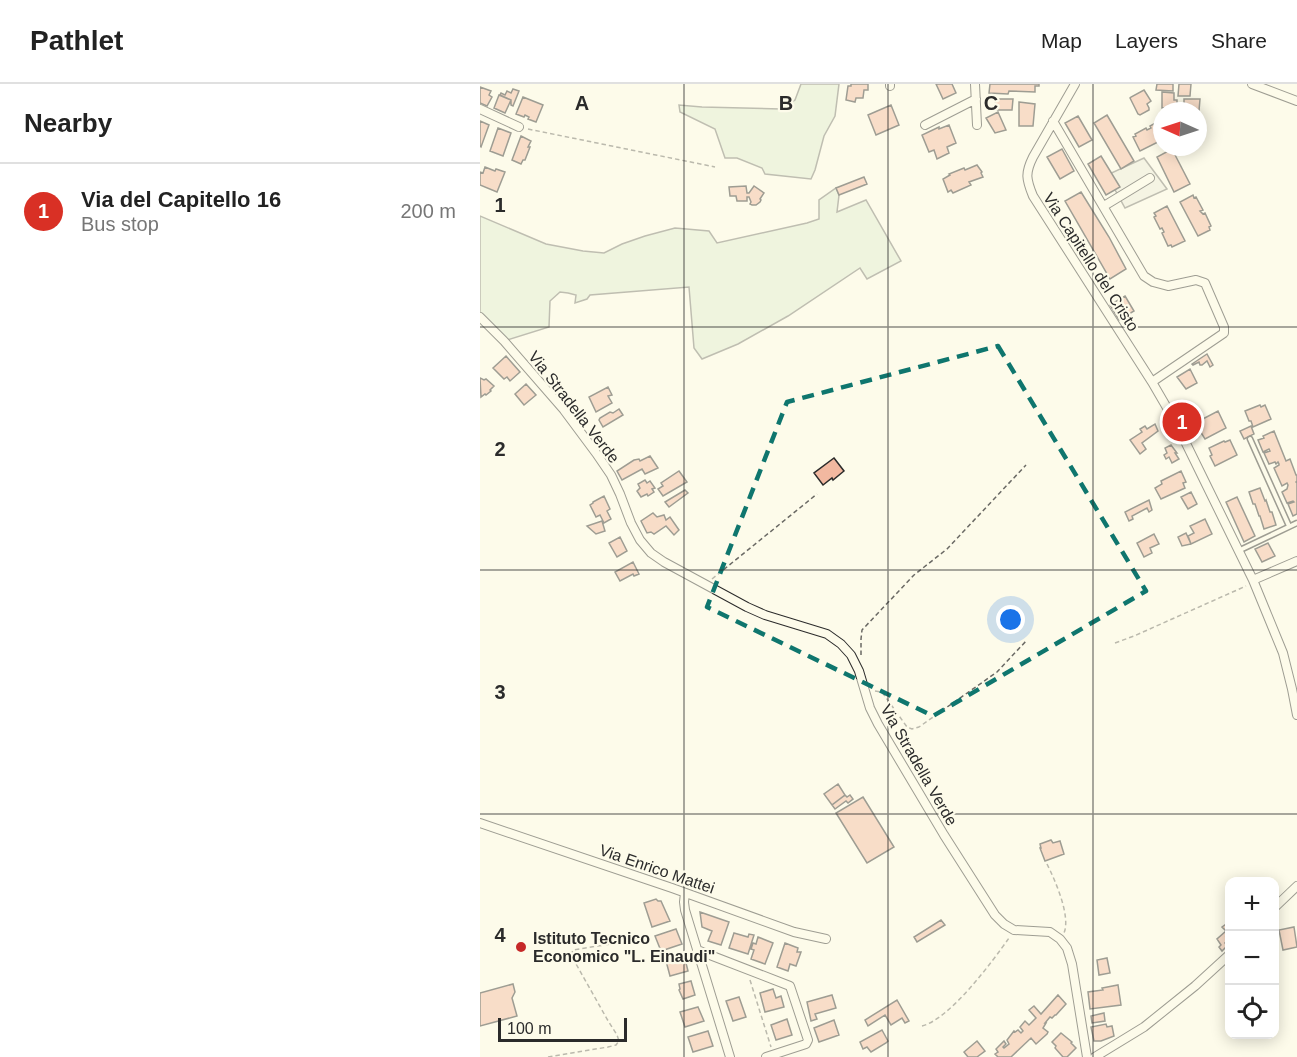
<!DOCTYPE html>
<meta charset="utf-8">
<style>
body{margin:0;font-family:Arial,sans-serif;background:#f2f2f2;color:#222}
.controls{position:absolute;right:18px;bottom:18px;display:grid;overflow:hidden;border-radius:12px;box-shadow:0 3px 15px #0003}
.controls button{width:54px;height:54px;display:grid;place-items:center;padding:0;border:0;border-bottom:2px solid #e0e0e0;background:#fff;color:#222;font:30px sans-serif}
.compass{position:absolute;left:673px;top:18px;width:54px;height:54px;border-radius:50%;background:#fff;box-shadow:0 3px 15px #0003;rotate:273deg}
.scale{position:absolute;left:18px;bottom:15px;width:129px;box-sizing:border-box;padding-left:6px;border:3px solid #2b2b2b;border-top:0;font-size:16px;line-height:21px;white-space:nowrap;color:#2b2b2b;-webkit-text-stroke:4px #fdfbea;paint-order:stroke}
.you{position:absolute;left:531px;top:536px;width:21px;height:21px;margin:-15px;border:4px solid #fff;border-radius:50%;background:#1a73e8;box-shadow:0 0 0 9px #1a73e833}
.badge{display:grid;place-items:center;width:39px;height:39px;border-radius:50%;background:#d93025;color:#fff;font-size:20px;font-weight:700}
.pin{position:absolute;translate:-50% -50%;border:3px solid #fff;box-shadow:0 2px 6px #0006}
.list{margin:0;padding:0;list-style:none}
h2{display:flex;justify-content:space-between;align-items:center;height:78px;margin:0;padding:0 24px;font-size:26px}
h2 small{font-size:20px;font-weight:400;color:#767676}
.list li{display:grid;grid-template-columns:39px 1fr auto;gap:18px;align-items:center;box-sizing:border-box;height:96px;padding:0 24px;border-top:2px solid #e0e0e0}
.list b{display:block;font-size:22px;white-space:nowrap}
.list p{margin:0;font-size:20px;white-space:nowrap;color:#767676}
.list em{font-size:20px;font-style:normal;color:#767676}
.icon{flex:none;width:33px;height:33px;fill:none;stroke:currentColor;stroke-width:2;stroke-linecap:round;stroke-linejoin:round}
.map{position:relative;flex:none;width:817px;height:973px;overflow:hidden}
header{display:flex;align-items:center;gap:36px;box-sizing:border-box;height:84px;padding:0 30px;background:#fff;border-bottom:2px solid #e0e0e0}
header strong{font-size:28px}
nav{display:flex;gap:33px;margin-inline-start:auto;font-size:21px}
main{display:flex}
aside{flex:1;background:#fff}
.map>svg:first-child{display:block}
.green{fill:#deebd1;stroke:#74746e;stroke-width:1.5}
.parking{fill:#eceadb;stroke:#74746e;stroke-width:1.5}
.building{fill:#f2b8a0;stroke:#2b2b2b;stroke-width:1.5}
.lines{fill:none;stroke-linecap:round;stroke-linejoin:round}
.lane-casing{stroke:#2b2b2b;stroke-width:7}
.street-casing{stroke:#2b2b2b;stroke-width:10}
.path{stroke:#6a6964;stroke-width:1.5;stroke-dasharray:4.5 3;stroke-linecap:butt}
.lane{stroke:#fdfbea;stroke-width:4}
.street{stroke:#fdfbea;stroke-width:8}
.marked{fill:none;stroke:#0f766e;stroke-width:4.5;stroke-dasharray:12 8;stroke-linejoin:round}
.grid{fill:none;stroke:#2b2b2b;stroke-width:1.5;stroke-opacity:0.55}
.poi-dot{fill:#c62828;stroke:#fdfbea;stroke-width:2}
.labels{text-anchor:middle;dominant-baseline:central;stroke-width:4.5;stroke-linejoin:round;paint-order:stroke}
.street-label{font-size:16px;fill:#2b2b2b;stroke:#fdfbea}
.poi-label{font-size:16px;font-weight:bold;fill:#2b2b2b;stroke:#fdfbea;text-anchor:start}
.grid-label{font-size:20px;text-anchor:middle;font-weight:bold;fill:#2b2b2b;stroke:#fdfbea;stroke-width:4.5;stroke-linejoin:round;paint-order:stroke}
</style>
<header>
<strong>Pathlet</strong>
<nav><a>Map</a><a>Layers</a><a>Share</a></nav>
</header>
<main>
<aside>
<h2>Nearby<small></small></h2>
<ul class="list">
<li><span class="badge">1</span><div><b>Via del Capitello 16</b><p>Bus stop</p></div><em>200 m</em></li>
</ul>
</aside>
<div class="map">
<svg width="817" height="973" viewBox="0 0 817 973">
<rect width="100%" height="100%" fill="#fdfbea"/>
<!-- green -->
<path class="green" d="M 321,0 L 359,0 L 355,32 L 344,52 L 335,86 L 331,95 L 285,90 L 282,84 L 257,74 L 245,74 L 235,45 L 200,28 L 199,21 L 222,23 L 301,25 L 315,16 Z
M 356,104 L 359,111 L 357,128 L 386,116 L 421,177 L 387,195 L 380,184 L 308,232 L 258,260 L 222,275 L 214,264 L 209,203 L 110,211 L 107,215 L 95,219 L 96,211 L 88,209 L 80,208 L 70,217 L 69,243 L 24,257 L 0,233 L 0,132 L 66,160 L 103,167 L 124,169 L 142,160 L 165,152 L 195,144 L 229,147 L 237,159 L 327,139 L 339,135 L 339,116 Z"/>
<!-- parking -->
<path class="parking" d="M 664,74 L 687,105 L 645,124 L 627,91 Z"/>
<!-- building -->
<path class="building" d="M 371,0 L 388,0 L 388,6 L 384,6 L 383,14 L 376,14 L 375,18 L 366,16 L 368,2 L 371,2 Z
M 456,0 L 472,0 L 476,9 L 463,15 Z
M 510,0 L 559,0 L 559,2 L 555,2 L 555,8 L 529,7 L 528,10 L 509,9 Z
M 677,0 L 693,0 L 693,7 L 676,6 Z
M 699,0 L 711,0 L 710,12 L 698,12 Z
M 0,3 L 11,7 L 9,11 L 12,13 L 7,22 L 0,19 Z
M 33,5 L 39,7 L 33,22 L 31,21 L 31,16 L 20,11 L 21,9 L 25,11 L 27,7 L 31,9 Z
M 664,6 L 671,17 L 667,20 L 669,24 L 669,26 L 660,31 L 658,30 L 650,14 L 651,13 Z
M 682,8 L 694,9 L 694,16 L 697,16 L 697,23 L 682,24 Z
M 19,11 L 31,16 L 25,29 L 14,24 Z
M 43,13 L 63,21 L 56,38 L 48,35 L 49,33 L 45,31 L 44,33 L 36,30 Z
M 515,15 L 533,15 L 532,26 L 515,26 Z
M 704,15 L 720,15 L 719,27 L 704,26 Z
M 539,18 L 555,20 L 553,42 L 539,42 Z
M 411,21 L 419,41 L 396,51 L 388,31 Z
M 518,28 L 526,46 L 515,49 L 506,34 Z
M 627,31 L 654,77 L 641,85 L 614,39 Z
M 598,32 L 612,56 L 599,63 L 585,39 Z
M 0,37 L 9,41 L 1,63 L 0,62 Z
M 677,38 L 682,49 L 682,56 L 660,67 L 653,53 L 656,52 L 655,50 L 666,44 L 667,46 L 671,44 L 670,42 Z
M 469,41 L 476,59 L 467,63 L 469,69 L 457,75 L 454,66 L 449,68 L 442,51 L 459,43 L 459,45 Z
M 18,44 L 31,49 L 23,72 L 10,67 Z
M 41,52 L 51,57 L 48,63 L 50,63 L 45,76 L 43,76 L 41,80 L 32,76 Z
M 582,65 L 594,87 L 580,95 L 567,73 Z
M 692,65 L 710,100 L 694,108 L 677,73 Z
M 621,72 L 640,103 L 626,111 L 608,80 Z
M 497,81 L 502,88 L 501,89 L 503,93 L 489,98 L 491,101 L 473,109 L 471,106 L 468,108 L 463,95 L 470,91 L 469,90 L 484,84 L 485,86 Z
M 5,83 L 15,87 L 16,85 L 25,88 L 17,108 L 0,101 L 0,88 L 3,89 Z
M 384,93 L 387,100 L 359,111 L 356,104 Z
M 266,102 L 267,109 L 269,109 L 274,102 L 284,109 L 280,115 L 281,116 L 280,118 L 276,121 L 272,121 L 270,120 L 271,118 L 269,113 L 267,113 L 267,117 L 257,117 L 256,112 L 250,112 L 249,103 Z
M 601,108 L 629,153 L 646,185 L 630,195 L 585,117 Z
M 713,111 L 714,114 L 716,113 L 723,126 L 720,127 L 723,130 L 725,129 L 731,142 L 729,143 L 730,146 L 718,152 L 700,118 Z
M 687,122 L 705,157 L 692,163 L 691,161 L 688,162 L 682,149 L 684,148 L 682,144 L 680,145 L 674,133 L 676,132 L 674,129 Z
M 645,212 L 654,227 L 639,236 L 630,221 Z
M 727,270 L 733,281 L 730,283 L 727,277 L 722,281 L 720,281 L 719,278 L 713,281 L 712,280 Z
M 26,272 L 40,288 L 30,297 L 27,293 L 24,295 L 13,284 Z
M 710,285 L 717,299 L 706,305 L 697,293 Z
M 0,294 L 4,296 L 6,295 L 14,302 L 10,306 L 11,307 L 6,311 L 5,310 L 1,313 Z
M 46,300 L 56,311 L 44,321 L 35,310 Z
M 128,303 L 132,311 L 128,312 L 132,319 L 116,328 L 109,313 Z
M 780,321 L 781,323 L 785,321 L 791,335 L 773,343 L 771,337 L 769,337 L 765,327 Z
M 139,325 L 143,331 L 123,343 L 119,336 L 120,334 L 130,328 L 133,329 Z
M 738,327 L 746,344 L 725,355 L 715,339 Z
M 675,340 L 678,347 L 662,359 L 666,365 L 660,370 L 650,356 L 662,348 L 660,345 L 665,342 L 667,345 Z
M 771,342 L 774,350 L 764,355 L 760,347 Z
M 794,347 L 806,377 L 810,375 L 816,391 L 817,391 L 817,397 L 816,398 L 817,399 L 817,430 L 813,432 L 808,420 L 814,418 L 813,417 L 807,419 L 802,408 L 807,405 L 808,401 L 807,399 L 802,402 L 794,384 L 799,381 L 799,380 L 798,378 L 796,380 L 795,378 L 789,380 L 784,369 L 790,367 L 789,365 L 783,368 L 778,356 L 784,354 L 783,352 Z
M 750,356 L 757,371 L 735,382 L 730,372 L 732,371 L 729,364 L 744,357 L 745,358 Z
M 691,361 L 697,369 L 695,369 L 699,375 L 692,379 L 689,373 L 686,375 L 684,371 L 687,369 L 685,364 Z
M 170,372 L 178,384 L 165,390 L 162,385 L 142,396 L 137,387 L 154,376 L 159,375 L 160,377 Z
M 354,374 L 364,387 L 353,396 L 352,394 L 343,401 L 334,389 Z
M 199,387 L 207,398 L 183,412 L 178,405 L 183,402 L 181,399 Z
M 701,387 L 706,398 L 703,399 L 705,404 L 681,415 L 675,404 L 682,400 L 681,397 Z
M 165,396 L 167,399 L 170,397 L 175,404 L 172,405 L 174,408 L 168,412 L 167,410 L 161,413 L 157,407 L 160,404 L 158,400 Z
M 780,404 L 785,417 L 786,416 L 790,428 L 792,428 L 796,441 L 784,445 L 780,432 L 779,432 L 775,420 L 773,420 L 769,408 Z
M 205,406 L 208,409 L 189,423 L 185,418 Z
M 711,408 L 717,420 L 708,425 L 701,413 Z
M 124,412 L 130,425 L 127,427 L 131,435 L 124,439 L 120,431 L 116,433 L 110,421 L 113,419 L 113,418 Z
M 757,413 L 775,452 L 764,458 L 746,418 Z
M 669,416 L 672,426 L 669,428 L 667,424 L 652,432 L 653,435 L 649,437 L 645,428 Z
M 173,429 L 177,433 L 184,431 L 186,436 L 190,433 L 199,446 L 194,451 L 186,442 L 174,450 L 171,448 L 167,449 L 161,437 Z
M 725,435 L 732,450 L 711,460 L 708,452 L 714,449 L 710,442 Z
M 122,437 L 125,447 L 116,450 L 107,442 Z
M 706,449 L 711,460 L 702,462 L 698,453 Z
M 674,450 L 679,460 L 670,464 L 672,469 L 664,473 L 657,459 Z
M 140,453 L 147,467 L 137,473 L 129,459 Z
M 788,459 L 795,472 L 782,478 L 775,465 Z
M 153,478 L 159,490 L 154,492 L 153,490 L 140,497 L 135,488 Z
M 358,700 L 365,711 L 352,721 L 344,710 Z
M 365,711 L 367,713 L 370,711 L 373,715 L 368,719 L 366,717 L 355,725 L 352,721 Z
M 383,713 L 414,763 L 387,779 L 356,729 Z
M 571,756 L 573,759 L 580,757 L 584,770 L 565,777 L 560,764 L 561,764 L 560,760 Z
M 176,815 L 178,817 L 181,817 L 190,837 L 172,843 L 164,819 Z
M 220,828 L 249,838 L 241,861 L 228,857 L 232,847 L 222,843 Z
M 461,836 L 465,841 L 437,858 L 434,853 Z
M 750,838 L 750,854 L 748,852 L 746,853 L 749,856 L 745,859 L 747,862 L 742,867 L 739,863 L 741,861 L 737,855 L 746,847 L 742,843 L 749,838 Z
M 814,843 L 817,863 L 803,866 L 799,846 Z
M 196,845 L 202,860 L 181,867 L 175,852 Z
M 254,849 L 268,853 L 269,850 L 274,851 L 268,870 L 249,864 Z
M 278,853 L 293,859 L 285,880 L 271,875 L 274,866 L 271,865 L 273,859 L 276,860 Z
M 305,859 L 318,864 L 317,868 L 321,868 L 316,882 L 310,880 L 308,887 L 297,883 Z
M 204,871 L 208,887 L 190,892 L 186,877 Z
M 627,874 L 630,889 L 619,891 L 617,876 Z
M 211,897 L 215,911 L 203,915 L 199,906 L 200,905 L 199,900 Z
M 33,900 L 35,908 L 32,914 L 37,932 L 0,942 L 0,909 Z
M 33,900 L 35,908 L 32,914 L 37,932 L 0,942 L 0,909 Z
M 638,901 L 641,921 L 610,925 L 608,908 L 623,906 L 622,904 Z
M 293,905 L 296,914 L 301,912 L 304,923 L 285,928 L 280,909 Z
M 352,911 L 356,924 L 335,930 L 337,935 L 331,937 L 327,918 Z
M 578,911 L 586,920 L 576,931 L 575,931 L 572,934 L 570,933 L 565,939 L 566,939 L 563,944 L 568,948 L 567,950 L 556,960 L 551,954 L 531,973 L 518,973 L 515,970 L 518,968 L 516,965 L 524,957 L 526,960 L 523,963 L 524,964 L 529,960 L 527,956 L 534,947 L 535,948 L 538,946 L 541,949 L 543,947 L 540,943 L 545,937 L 549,941 L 556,934 L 549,926 L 554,922 L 561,930 Z
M 259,913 L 266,933 L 253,937 L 246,917 Z
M 417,916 L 429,937 L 425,939 L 422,934 L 411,941 L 405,931 L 388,942 L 385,936 Z
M 218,923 L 224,937 L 205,943 L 200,928 Z
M 624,929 L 625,937 L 612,939 L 611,932 Z
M 307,935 L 312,951 L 296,956 L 291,941 Z
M 354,936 L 359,951 L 339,958 L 334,944 Z
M 626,940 L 627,943 L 632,942 L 634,952 L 621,957 L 614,957 L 611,943 Z
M 402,946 L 408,957 L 406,959 L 391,968 L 387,963 L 383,965 L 380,958 Z
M 228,947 L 233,962 L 213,968 L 208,953 Z
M 581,949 L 592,958 L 591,959 L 596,964 L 587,973 L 583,973 L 575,964 L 576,962 L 572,958 Z
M 497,957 L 505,967 L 497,973 L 488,973 L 484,968 Z"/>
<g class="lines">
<!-- lane casing -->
<g class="lane-casing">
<path id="lane" d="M 770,355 L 809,442
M 758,467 L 817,439"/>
</g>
<!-- street casing -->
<g class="street-casing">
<path id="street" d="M 495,0 L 497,41
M 595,0 L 553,73 C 545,89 546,95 553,112 L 672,298 L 697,341 L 773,496 L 803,569 L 812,605 L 817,631
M 772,0 L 817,17
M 410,2 L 410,0
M 0,25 L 39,43
M 573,37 L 664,192 L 673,198 L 688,202 L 716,196 L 725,199 L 744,243 L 744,249 L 672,298
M 445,41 L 496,15
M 624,122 L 670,94
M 0,233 L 24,257 L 84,326 L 116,369 L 131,391 L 140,410 L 151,439 L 160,456 L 171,469 L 184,478 L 267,523 L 285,531 L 347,550 L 361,560 L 371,571 L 379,587 L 390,624 L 398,640 L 464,751 L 515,831 L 524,840 L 534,846 L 570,848 L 580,855 L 587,864 L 592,880 L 607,973
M 773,496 L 817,477
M 0,739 L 192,804 L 314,848 L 346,855
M 205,809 L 204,818 L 205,826 L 250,973
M 794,824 L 817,802
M 217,866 L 310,902 L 328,956 L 326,960 L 286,973
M 615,973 L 664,943 L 715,902 L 750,870"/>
</g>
<!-- path -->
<path class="path" d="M 48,45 L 235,83
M 232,495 L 337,410
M 635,559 L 654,552 L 766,502
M 381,571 L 381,555 L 382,546 L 434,491 L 467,465 L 546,381
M 395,607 L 402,608 L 427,643 L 432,645 L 439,643 L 517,588 L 547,556
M 567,780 C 575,796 591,832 584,849
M 270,896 L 291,963
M 442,942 C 470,935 512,878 529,854
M 68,973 L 128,963 L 136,961 L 139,957 L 137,951 L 127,935 L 91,871 L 93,866 L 149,857"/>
<!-- lane -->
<use href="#lane" class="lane"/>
<!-- street -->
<use href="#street" class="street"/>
</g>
<!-- marked area -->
<path d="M0 0H817V973H0ZM 518,262 L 666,507 L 453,632 L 227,523 L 307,318 Z" fill="#fdfbea" fill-opacity=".55" fill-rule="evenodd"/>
<path class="marked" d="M 518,262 L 666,507 L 453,632 L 227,523 L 307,318 Z"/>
<!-- grid -->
<path class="grid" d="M 204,0 L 204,973M 408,0 L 408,973M 613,0 L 613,973M 0,243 L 817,243M 0,486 L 817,486M 0,730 L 817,730"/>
<!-- markers -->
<circle class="poi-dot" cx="41" cy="863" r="6"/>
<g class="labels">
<!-- street labels -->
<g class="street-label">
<text transform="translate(611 178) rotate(57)">Via Capitello del Cristo</text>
<text transform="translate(94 323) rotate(52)">Via Stradella Verde</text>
<text transform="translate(439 681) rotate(60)">Via Stradella Verde</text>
<text transform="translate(177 785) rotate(19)">Via Enrico Mattei</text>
</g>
<!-- poi labels -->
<g class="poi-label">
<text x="53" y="854">Istituto Tecnico<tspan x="53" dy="18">Economico "L. Einaudi"</tspan></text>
</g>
</g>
<g class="grid-label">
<text x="102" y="26">A</text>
<text x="306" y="26">B</text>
<text x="511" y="26">C</text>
<text x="20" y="128">1</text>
<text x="20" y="372">2</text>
<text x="20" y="615">3</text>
<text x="20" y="858">4</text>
</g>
</svg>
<div class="controls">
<button>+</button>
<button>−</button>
<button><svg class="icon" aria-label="locate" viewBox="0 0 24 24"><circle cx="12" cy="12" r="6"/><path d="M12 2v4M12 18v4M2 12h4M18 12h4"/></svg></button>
</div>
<svg class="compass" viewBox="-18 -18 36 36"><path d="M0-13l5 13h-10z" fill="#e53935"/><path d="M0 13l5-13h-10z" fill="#767676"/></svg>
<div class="scale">100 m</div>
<div class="you"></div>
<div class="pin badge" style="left:702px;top:338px">1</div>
</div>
</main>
